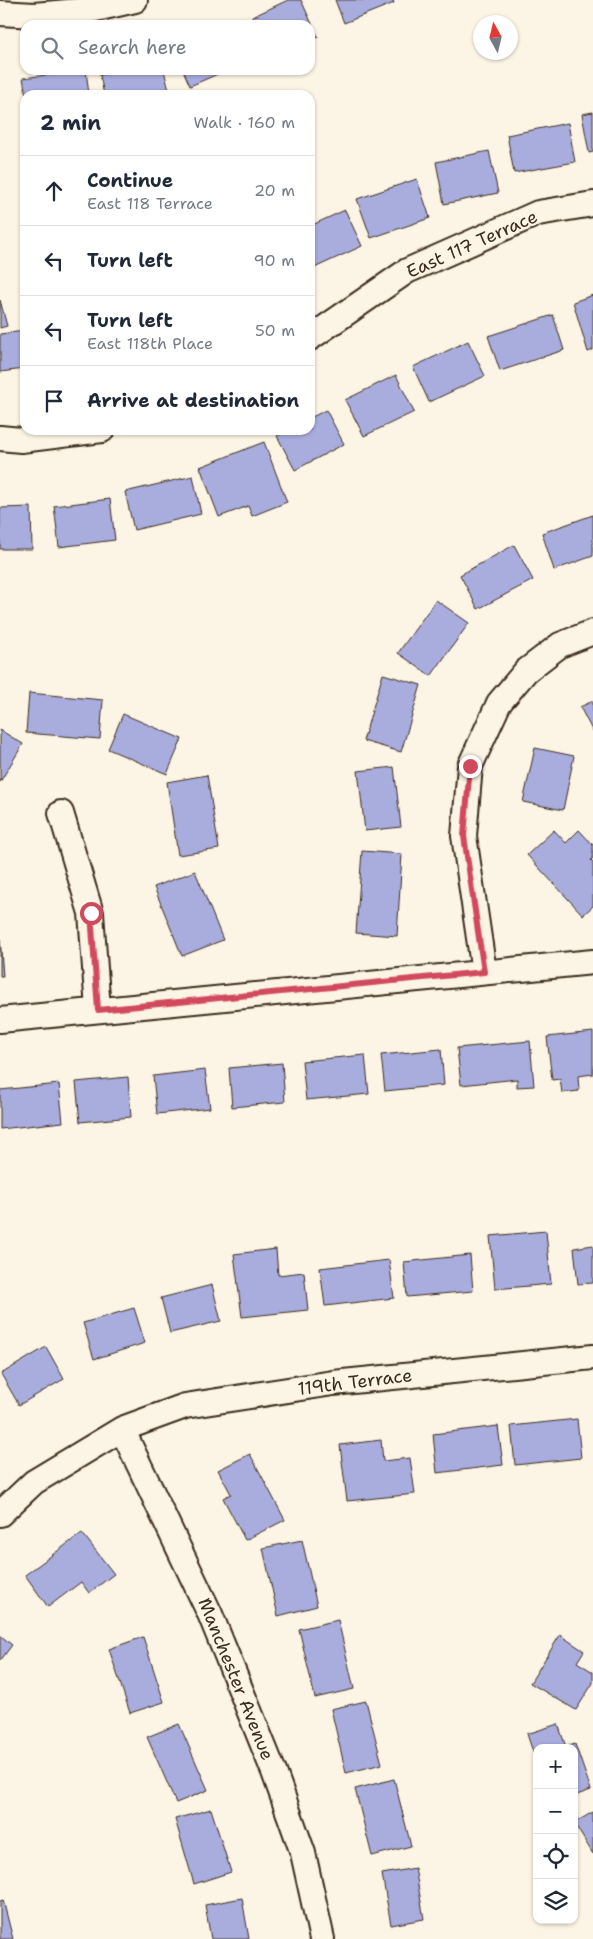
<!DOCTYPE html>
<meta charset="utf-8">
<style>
body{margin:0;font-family:"Shantell Sans",sans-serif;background:#f6f6f7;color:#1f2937}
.controls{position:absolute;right:15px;bottom:15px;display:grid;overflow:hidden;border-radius:10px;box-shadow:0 1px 4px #0004}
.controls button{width:45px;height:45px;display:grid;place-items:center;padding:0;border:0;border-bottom:1px solid #e0e1e3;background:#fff;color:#1f2937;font:25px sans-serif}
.compass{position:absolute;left:473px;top:15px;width:45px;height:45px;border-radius:50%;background:#fff;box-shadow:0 1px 4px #0004;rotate:352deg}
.stop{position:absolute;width:15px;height:15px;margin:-11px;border:4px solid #d1495b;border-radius:50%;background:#fff}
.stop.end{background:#d1495b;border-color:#fff;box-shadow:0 1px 5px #0008}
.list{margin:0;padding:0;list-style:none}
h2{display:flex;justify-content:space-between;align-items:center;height:65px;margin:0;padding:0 20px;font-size:21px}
h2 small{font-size:16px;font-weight:400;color:#747a83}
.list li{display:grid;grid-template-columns:32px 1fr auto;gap:15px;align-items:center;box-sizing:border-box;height:70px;padding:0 20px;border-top:1px solid #e0e1e3}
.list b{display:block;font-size:19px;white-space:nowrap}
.list p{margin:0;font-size:16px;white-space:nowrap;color:#747a83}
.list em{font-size:16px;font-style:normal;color:#747a83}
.icon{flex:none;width:28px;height:28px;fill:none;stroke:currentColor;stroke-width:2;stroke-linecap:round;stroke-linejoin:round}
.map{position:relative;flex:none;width:593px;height:1939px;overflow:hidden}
.search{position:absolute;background:#fff;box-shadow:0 1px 4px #0004;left:20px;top:20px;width:295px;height:55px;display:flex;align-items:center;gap:12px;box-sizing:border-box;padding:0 18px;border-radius:15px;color:#747a83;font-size:19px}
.panel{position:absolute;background:#fff;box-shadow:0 1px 4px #0004;left:20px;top:90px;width:295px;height:345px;border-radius:15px}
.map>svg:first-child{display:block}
.building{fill:#a9adde;stroke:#3b2a1e}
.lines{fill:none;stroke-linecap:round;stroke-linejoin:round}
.street-casing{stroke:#3b2a1e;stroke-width:28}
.street{stroke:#fcf5e5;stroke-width:24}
.route{stroke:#d1495b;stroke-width:6}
.labels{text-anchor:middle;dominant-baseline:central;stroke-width:4;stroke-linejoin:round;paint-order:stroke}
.street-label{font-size:18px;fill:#3b2a1e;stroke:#fcf5e5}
</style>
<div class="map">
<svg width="593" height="1939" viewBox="0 0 593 1939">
<rect width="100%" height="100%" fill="#fcf5e5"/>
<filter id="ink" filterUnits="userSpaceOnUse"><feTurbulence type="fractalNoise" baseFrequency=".02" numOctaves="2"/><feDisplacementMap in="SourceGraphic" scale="10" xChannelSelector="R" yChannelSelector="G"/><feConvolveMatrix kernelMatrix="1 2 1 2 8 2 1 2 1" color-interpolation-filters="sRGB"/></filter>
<g filter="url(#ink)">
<!-- building -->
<path class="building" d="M 288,0 L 301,0 L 318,37 L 310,41 L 310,25 L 255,25 L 252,17 Z
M 335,0 L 393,0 L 394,3 L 344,23 Z
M 86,70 L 89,95 L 26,95 L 23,78 Z
M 121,70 L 164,70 L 170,95 L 104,95 L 100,75 Z
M 183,70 L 227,70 L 190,86 Z
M 593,112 L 593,152 L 589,153 L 582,114 Z
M 568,123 L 575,162 L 514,173 L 507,135 Z
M 489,151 L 498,193 L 444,204 L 436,162 Z
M 417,179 L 430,218 L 371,238 L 357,199 Z
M 345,210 L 362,246 L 310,270 L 310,226 Z
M 593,295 L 593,350 L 588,352 L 573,302 Z
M 0,300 L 7,326 L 0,328 Z
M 553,315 L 564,350 L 500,371 L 488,336 Z
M 25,331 L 25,369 L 0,372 L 0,334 Z
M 468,341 L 485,376 L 429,402 L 413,367 Z
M 396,375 L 414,412 L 364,436 L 345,400 Z
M 326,410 L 344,444 L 295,470 L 277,436 L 288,430 L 310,430 L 310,418 Z
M 264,442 L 287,502 L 252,516 L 248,506 L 219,517 L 200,467 Z
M 193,476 L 201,514 L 134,530 L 125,492 Z
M 110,499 L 115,540 L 59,547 L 54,506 Z
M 31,507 L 32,549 L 0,549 L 0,508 Z
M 593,515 L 593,556 L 554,570 L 542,533 Z
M 514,545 L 533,580 L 478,609 L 460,575 Z
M 436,600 L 469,623 L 431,676 L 398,653 Z
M 383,674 L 421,685 L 401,752 L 363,741 Z
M 29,693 L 103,700 L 100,739 L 26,733 Z
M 593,701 L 593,732 L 580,707 Z
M 123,714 L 182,739 L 167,774 L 108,749 Z
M 0,730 L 23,744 L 0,782 Z
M 535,748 L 574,756 L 563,810 L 523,802 Z
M 394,767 L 401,827 L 365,831 L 358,771 Z
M 207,775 L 219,849 L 178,855 L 167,782 Z
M 554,830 L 566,843 L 579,830 L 593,845 L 593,858 L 591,860 L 593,862 L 593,906 L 583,915 L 527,855 Z
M 362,851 L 402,854 L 397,936 L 356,933 Z
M 195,871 L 223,940 L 182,956 L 154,887 Z
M 0,937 L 3,976 L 0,976 Z
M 593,1032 L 593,1074 L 578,1076 L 579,1091 L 562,1093 L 560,1079 L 552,1080 L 547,1037 Z
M 530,1041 L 534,1086 L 517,1087 L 517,1079 L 461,1085 L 457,1048 Z
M 441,1049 L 444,1085 L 385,1091 L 381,1055 Z
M 365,1055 L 369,1094 L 306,1100 L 302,1061 Z
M 282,1063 L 285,1102 L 232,1107 L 229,1068 Z
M 205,1070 L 210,1108 L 157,1114 L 153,1076 Z
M 128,1077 L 131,1117 L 80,1122 L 76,1082 Z
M 59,1084 L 63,1122 L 0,1129 L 0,1090 Z
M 546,1231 L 551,1284 L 495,1289 L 490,1236 Z
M 593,1245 L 593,1283 L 578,1284 L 574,1248 Z
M 276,1249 L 278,1275 L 304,1272 L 308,1310 L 242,1317 L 234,1254 Z
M 470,1255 L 473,1291 L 407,1297 L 404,1262 Z
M 389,1260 L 394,1298 L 325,1306 L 320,1268 Z
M 212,1285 L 221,1321 L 170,1333 L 161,1298 Z
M 134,1308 L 145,1343 L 94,1359 L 83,1323 Z
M 46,1347 L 64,1379 L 19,1405 L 1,1374 Z
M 577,1419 L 581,1458 L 515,1465 L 511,1426 Z
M 498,1426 L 503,1465 L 437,1473 L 433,1434 Z
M 381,1440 L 383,1461 L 410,1458 L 415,1494 L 347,1501 L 340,1445 Z
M 250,1454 L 285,1520 L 245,1540 L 223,1498 L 231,1494 L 218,1470 Z
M 82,1533 L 114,1574 L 89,1593 L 81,1582 L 48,1607 L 25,1575 Z
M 302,1540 L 317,1606 L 278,1616 L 263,1548 Z
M 338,1620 L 354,1689 L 315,1698 L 299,1629 Z
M 0,1635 L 12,1645 L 0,1661 Z
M 560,1635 L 584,1651 L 577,1662 L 593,1672 L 593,1683 L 576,1710 L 530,1683 Z
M 143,1637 L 164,1702 L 130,1713 L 109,1649 Z
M 366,1701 L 382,1764 L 346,1773 L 331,1709 Z
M 179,1724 L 208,1790 L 176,1803 L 147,1737 Z
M 558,1724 L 566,1747 L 575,1744 L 591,1790 L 574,1796 L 574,1748 L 537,1748 L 537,1764 L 527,1734 Z
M 394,1779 L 411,1846 L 372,1856 L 355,1789 Z
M 211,1809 L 231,1872 L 194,1884 L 175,1819 Z
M 593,1812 L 593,1854 L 574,1823 Z
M 415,1868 L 424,1919 L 391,1925 L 382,1874 Z
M 242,1898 L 249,1939 L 211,1939 L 205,1905 Z
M 3,1900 L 13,1939 L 0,1939 L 0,1901 Z"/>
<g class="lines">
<!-- street casing -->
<g class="street-casing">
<path id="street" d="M 0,13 L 34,15 L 91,10 L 135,0
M 310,338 L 407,271 L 538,213 L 593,204
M 0,438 L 21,440 L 102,430
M 61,813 L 91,913 L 98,1010
M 484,972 L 464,836 L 470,766 L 499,703 L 526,671 L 560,645 L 593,632
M 0,1020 L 593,962
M 122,1429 L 210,1614 L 274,1772 L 303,1853 L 322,1939
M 0,1514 L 34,1482 L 122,1429 L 185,1406 L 333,1383 L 593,1357"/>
</g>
<!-- street -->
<use href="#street" class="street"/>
</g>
</g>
<g class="lines" filter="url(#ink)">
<!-- route -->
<path class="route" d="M 91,913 L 98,1010 L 484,972 L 464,836 L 470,766"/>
</g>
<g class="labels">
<!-- street labels -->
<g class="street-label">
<text transform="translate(472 244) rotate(-24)">East 117 Terrace</text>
<text transform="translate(355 1382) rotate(-7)">119th Terrace</text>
<text transform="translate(236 1679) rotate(68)">Manchester Avenue</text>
</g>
</g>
</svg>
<div class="controls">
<button>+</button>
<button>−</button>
<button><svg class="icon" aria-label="locate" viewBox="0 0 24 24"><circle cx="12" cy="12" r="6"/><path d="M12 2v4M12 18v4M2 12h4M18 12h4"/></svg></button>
<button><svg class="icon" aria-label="layers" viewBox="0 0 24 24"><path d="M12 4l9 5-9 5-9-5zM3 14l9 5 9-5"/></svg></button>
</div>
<svg class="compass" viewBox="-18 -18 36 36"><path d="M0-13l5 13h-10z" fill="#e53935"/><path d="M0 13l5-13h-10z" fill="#747a83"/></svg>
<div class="stop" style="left:91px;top:913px"></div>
<div class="stop end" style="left:470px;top:766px"></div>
<div class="search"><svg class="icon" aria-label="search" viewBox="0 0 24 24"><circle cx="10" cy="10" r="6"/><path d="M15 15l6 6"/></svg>Search here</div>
<section class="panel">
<h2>2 min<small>Walk · 160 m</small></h2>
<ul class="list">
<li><svg class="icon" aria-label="ahead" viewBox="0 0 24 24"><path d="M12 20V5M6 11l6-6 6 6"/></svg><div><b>Continue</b><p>East 118 Terrace</p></div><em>20 m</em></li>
<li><svg class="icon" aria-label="left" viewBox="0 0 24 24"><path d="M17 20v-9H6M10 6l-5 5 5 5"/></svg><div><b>Turn left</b></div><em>90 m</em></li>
<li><svg class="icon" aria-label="left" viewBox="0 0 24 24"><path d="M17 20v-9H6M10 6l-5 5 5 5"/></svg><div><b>Turn left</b><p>East 118th Place</p></div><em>50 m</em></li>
<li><svg class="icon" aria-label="arrive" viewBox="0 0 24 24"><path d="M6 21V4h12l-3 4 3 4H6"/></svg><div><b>Arrive at destination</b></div></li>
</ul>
</section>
</div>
